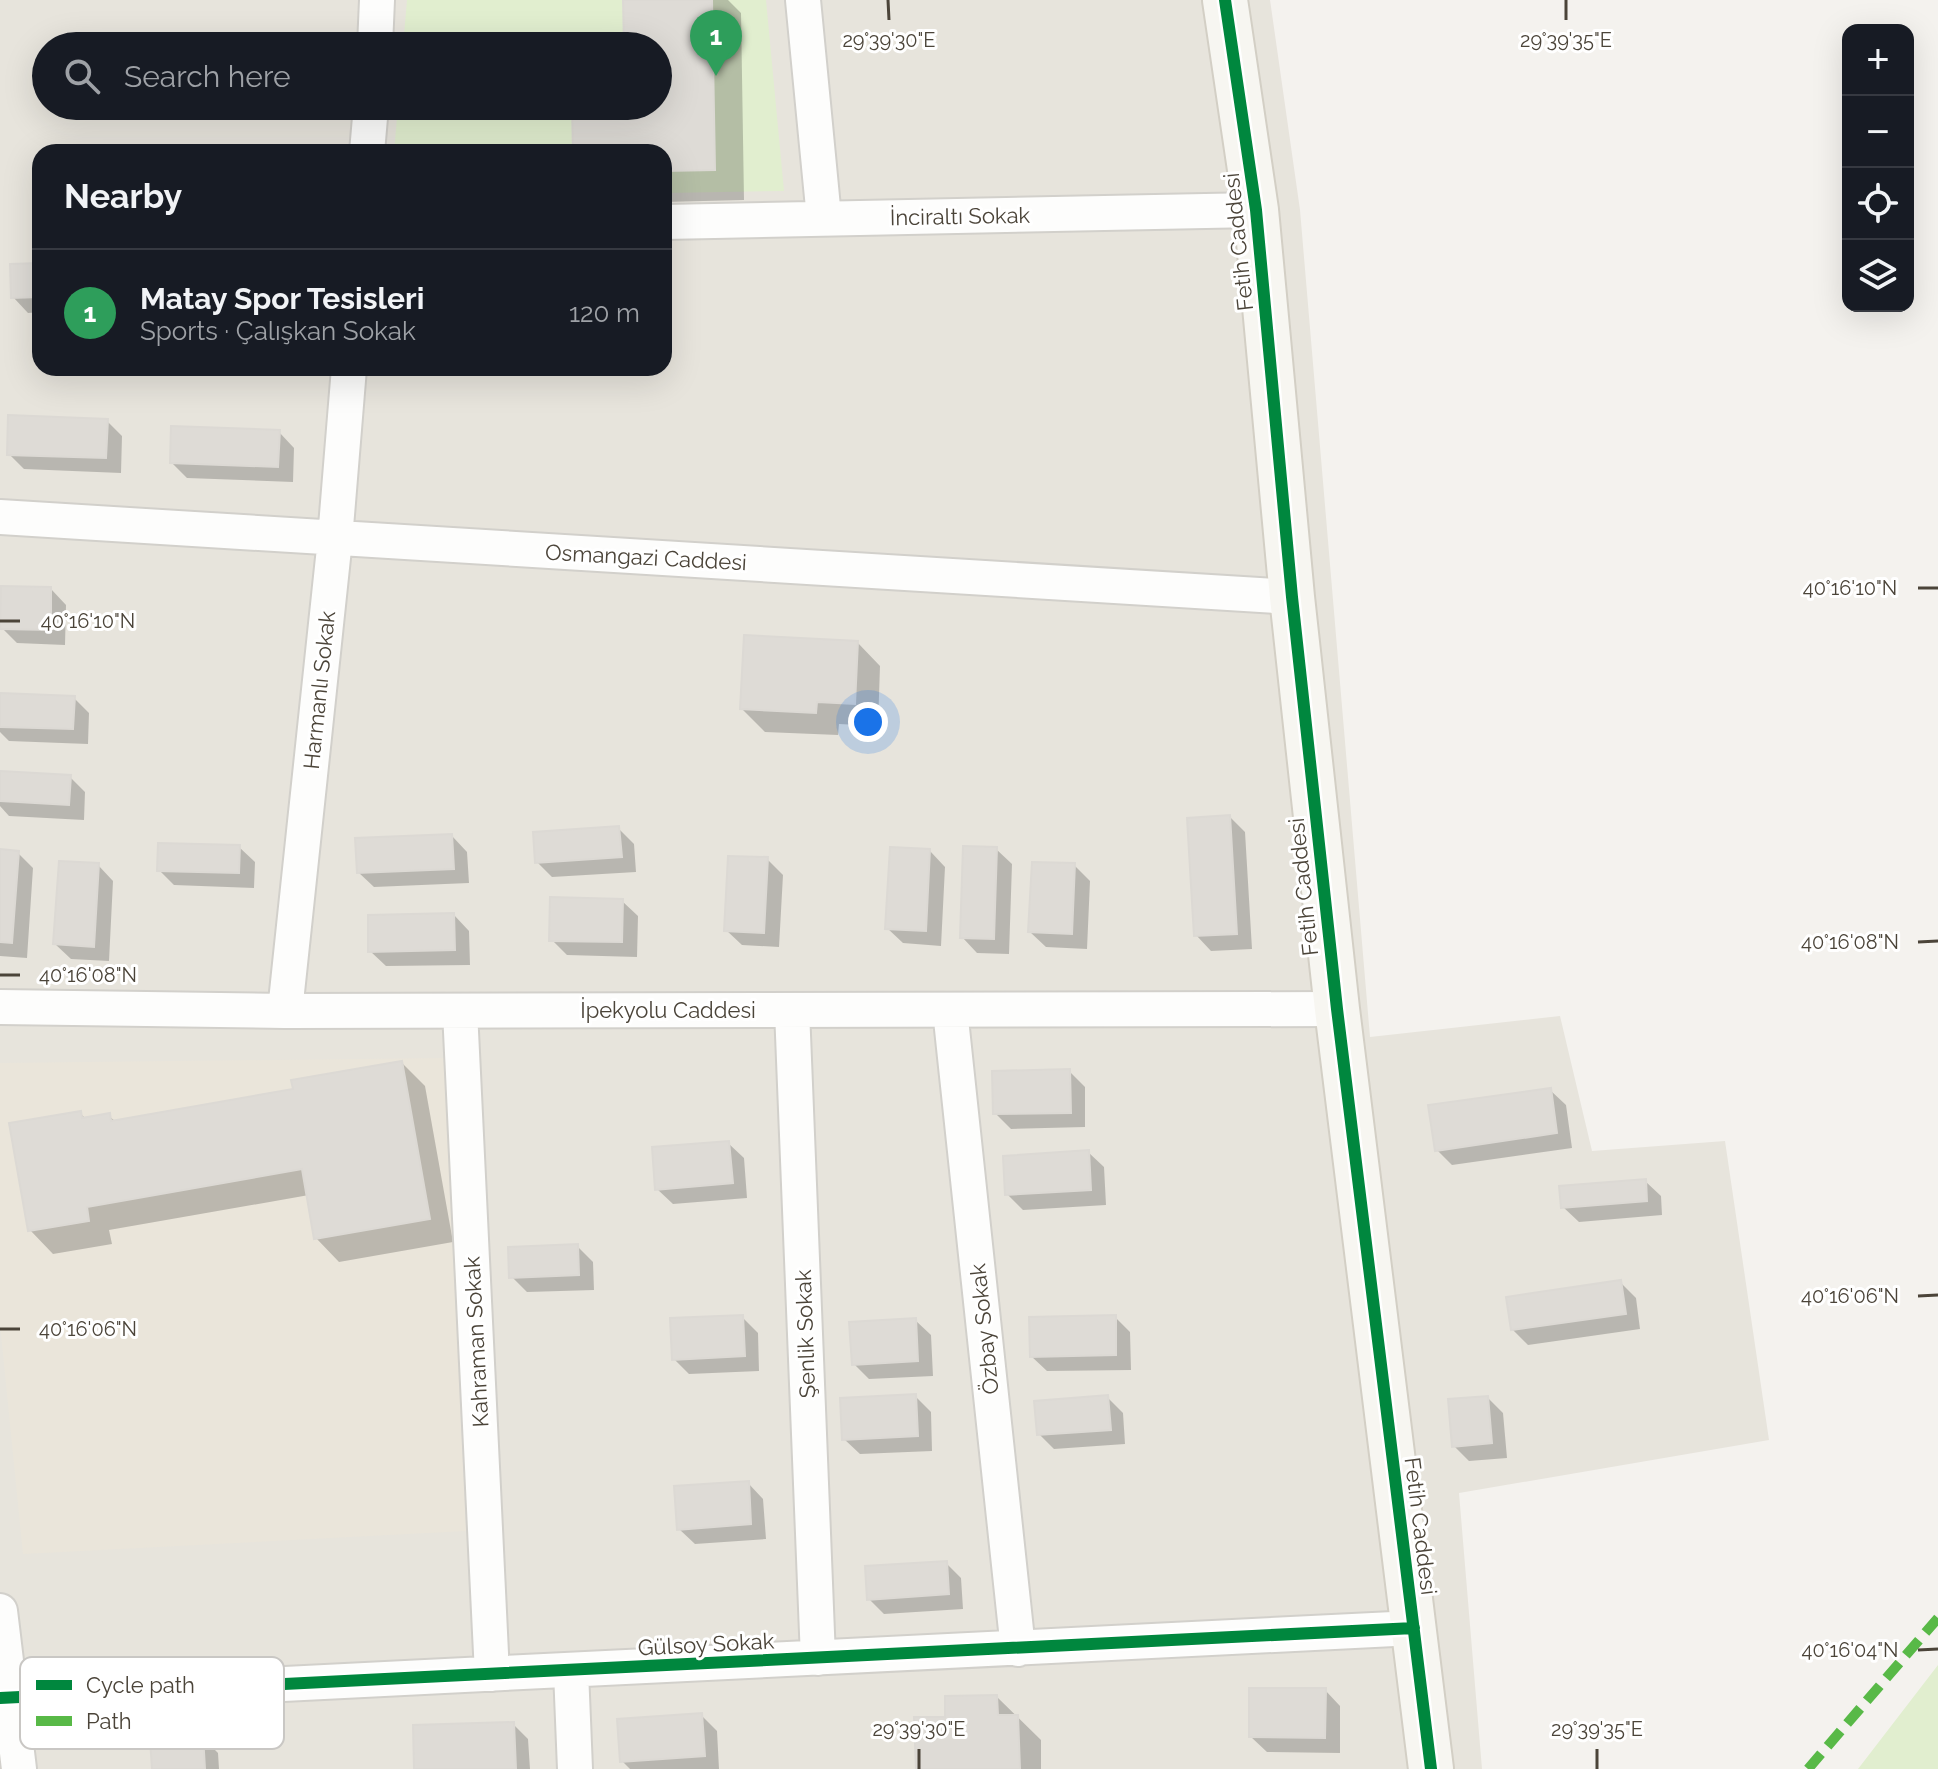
<!DOCTYPE html>
<meta charset="utf-8">
<style>
body{margin:0;font-family:Raleway,sans-serif;background:#242831;color:#f1f3f6}
.controls{position:absolute;right:24px;top:24px;display:grid;overflow:hidden;border-radius:16px;box-shadow:0 8px 32px #0002}
.controls button{width:72px;height:72px;display:grid;place-items:center;padding:0;border:0;border-bottom:2px solid #363941;background:#171b24;color:#f1f3f6;font:40px sans-serif}
.you{position:absolute;left:868px;top:722px;width:28px;height:28px;margin:-20px;border:6px solid #fff;border-radius:50%;background:#1a73e8;box-shadow:0 0 0 12px #1a73e833}
.badge{display:grid;place-items:center;width:52px;height:52px;border-radius:50%;background:#868178;color:#fff;font-size:26px;font-weight:700}
.pin{position:absolute;translate:-50% -66px;filter:drop-shadow(0 2px 4px #0008)}
.pin::after{content:'';position:absolute;top:42px;width:28px;height:24px;background:inherit;clip-path:polygon(0 0,100% 0,50% 100%)}
.list{margin:0;padding:0;list-style:none}
h2{display:flex;justify-content:space-between;align-items:center;height:104px;margin:0;padding:0 32px;font-size:34px}
h2 small{font-size:26px;font-weight:400;color:#9ea1a6}
.list li{display:grid;grid-template-columns:52px 1fr auto;gap:24px;align-items:center;box-sizing:border-box;height:128px;padding:0 32px;border-top:2px solid #363941}
.list b{display:block;font-size:30px;white-space:nowrap}
.list p{margin:0;font-size:26px;white-space:nowrap;color:#9ea1a6}
.list em{font-size:26px;font-style:normal;color:#9ea1a6}
.icon{flex:none;width:44px;height:44px;fill:none;stroke:currentColor;stroke-width:2;stroke-linecap:round;stroke-linejoin:round}
.map{position:relative;flex:none;width:1938px;height:1769px;overflow:hidden}
.search{position:absolute;background:#171b24;box-shadow:0 8px 32px #0002;left:32px;top:32px;width:640px;height:88px;display:flex;align-items:center;gap:20px;box-sizing:border-box;padding:0 28px;border-radius:44px;color:#9ea1a6;font-size:30px}
.panel{position:absolute;background:#171b24;box-shadow:0 8px 32px #0002;left:32px;top:144px;width:640px;height:232px;border-radius:24px}
.map>svg:first-child{display:block}
.residential{fill:#e7e4dc;fill-rule:evenodd}
.education{fill:#eae5da}
.green{fill:#e1eecf}
.shadow{fill:#0003}
.building{fill:#dedbd6;stroke:#dcd9d4;stroke-width:2}
.lines{fill:none;stroke-linecap:round;stroke-linejoin:round}
.street-casing{stroke:#d2d0cb;stroke-width:38}
.secondary-casing{stroke:#d3cfc5;stroke-width:48}
.street{stroke:#fdfdfc;stroke-width:34}
.secondary{stroke:#f7f6f1;stroke-width:44}
.quiet{stroke:#58b947;stroke-width:10;stroke-dasharray:20 10;stroke-linecap:butt}
.cycleway-casing{stroke:#fff;stroke-width:17}
.cycleway{stroke:#00873e;stroke-width:12}
.ticks{fill:none;stroke:#4b4439;stroke-width:3}
.labels{text-anchor:middle;dominant-baseline:central;stroke-width:6;stroke-linejoin:round;paint-order:stroke}
.street-label{font-size:22px;fill:#4b4439;stroke:#fff}
.key{fill:#fff;stroke:#c9c7c4;stroke-width:2}
.key-label{font-size:22px;fill:#4b4439}
.ticks-label{font-size:20px;text-anchor:middle;fill:#4b4439;stroke:#fff;stroke-width:6;stroke-linejoin:round;paint-order:stroke}
</style>
<div class="map">
<svg width="1938" height="1769" viewBox="0 0 1938 1769">
<rect width="100%" height="100%" fill="#f4f2ee"/>
<!-- residential -->
<path class="residential" d="M 0,0 L 1270,0 L 1300,210 L 1370,1037 L 1560,1016 L 1592,1151 L 1725,1141 L 1769,1440 L 1459,1493 L 1482,1769 L 0,1769 ZM 46,46 L 658,46 L 658,106 L 46,106 ZM 40,152 L 664,152 L 664,368 L 40,368 Z"/>
<!-- education -->
<path class="education" d="M 445,1058 L 466,1531 L 23,1554 L 0,1324 L 0,1063 Z"/>
<!-- green -->
<path class="green" d="M 407,0 L 766,0 L 784,191 L 664,193 L 664,152 L 394,152 L 398,106 L 658,106 L 658,46 L 403,46 Z
M 1938,1665 L 1938,1769 L 1858,1769 Z"/>
<!-- shadow -->
<path class="shadow" d="M 625,0 L 728,0 L 741,13 L 744,200 L 664,202 L 664,152 L 575,152 L 574,106 L 658,106 L 658,46 L 626,46 Z
M 40,265 L 40,312 L 28,313 L 13,297 Z
M 107,421 L 122,436 L 121,473 L 24,469 L 9,454 Z
M 279,432 L 294,448 L 293,482 L 187,478 L 172,463 Z
M 51,589 L 66,605 L 65,645 L 17,643 L 2,628 Z
M 857,642 L 880,666 L 878,726 L 839,724 L 838,735 L 765,732 L 742,709 Z
M 0,695 L 74,698 L 89,713 L 88,744 L 9,741 L 0,732 Z
M 0,773 L 70,777 L 85,792 L 84,820 L 9,816 L 0,806 Z
M 1230,817 L 1245,832 L 1252,949 L 1211,951 L 1196,935 Z
M 618,828 L 634,844 L 636,872 L 552,877 L 537,862 Z
M 452,836 L 467,852 L 469,883 L 374,887 L 358,872 Z
M 239,847 L 255,862 L 254,888 L 174,885 L 159,870 Z
M 996,849 L 1012,864 L 1009,954 L 977,953 L 962,937 Z
M 0,851 L 18,853 L 33,868 L 27,958 L 0,956 Z
M 930,851 L 945,867 L 941,946 L 903,943 L 887,928 Z
M 767,859 L 783,875 L 779,947 L 742,945 L 726,930 Z
M 98,865 L 113,881 L 109,961 L 71,959 L 55,944 Z
M 1074,865 L 1090,881 L 1087,949 L 1046,947 L 1030,932 Z
M 622,901 L 638,916 L 637,957 L 567,955 L 552,940 Z
M 454,915 L 469,931 L 470,965 L 386,966 L 370,951 Z
M 402,1063 L 425,1086 L 453,1242 L 339,1262 L 316,1238 L 309,1195 L 109,1230 L 112,1244 L 53,1254 L 30,1230 L 80,1113 L 87,1120 L 109,1116 L 116,1122 L 295,1091 Z
M 1069,1071 L 1085,1087 L 1085,1127 L 1011,1129 L 995,1113 Z
M 1550,1090 L 1566,1105 L 1572,1148 L 1452,1165 L 1437,1150 Z
M 728,1143 L 744,1158 L 747,1198 L 673,1204 L 657,1189 Z
M 1088,1152 L 1104,1167 L 1106,1205 L 1023,1210 L 1007,1194 Z
M 1645,1181 L 1661,1196 L 1662,1215 L 1579,1222 L 1563,1207 Z
M 577,1246 L 593,1262 L 594,1290 L 527,1292 L 512,1277 Z
M 1620,1282 L 1636,1298 L 1640,1329 L 1528,1345 L 1512,1329 Z
M 742,1317 L 758,1333 L 759,1371 L 689,1374 L 674,1359 Z
M 1115,1317 L 1130,1332 L 1131,1370 L 1047,1371 L 1031,1356 Z
M 915,1320 L 931,1335 L 933,1376 L 869,1379 L 854,1364 Z
M 915,1396 L 931,1412 L 932,1451 L 860,1454 L 844,1439 Z
M 1107,1397 L 1123,1413 L 1125,1444 L 1054,1449 L 1039,1434 Z
M 1488,1398 L 1503,1413 L 1507,1458 L 1469,1461 L 1454,1446 Z
M 748,1483 L 763,1499 L 766,1539 L 695,1544 L 679,1529 Z
M 946,1563 L 961,1578 L 963,1609 L 884,1614 L 869,1599 Z
M 1325,1690 L 1340,1706 L 1340,1753 L 1267,1752 L 1251,1737 Z
M 997,1697 L 1041,1740 L 1041,1769 L 918,1769 L 947,1719 Z
M 701,1715 L 717,1731 L 719,1769 L 630,1769 L 622,1761 Z
M 513,1724 L 528,1739 L 530,1769 L 416,1769 Z
M 202,1737 L 218,1753 L 219,1769 L 154,1769 Z"/>
<!-- building -->
<path class="building" d="M 623,0 L 712,0 L 715,170 L 664,171 L 664,152 L 573,152 L 572,106 L 658,106 L 658,46 L 624,46 Z
M 40,263 L 40,297 L 11,298 L 10,264 Z
M 8,415 L 108,419 L 106,458 L 7,455 Z
M 171,426 L 280,430 L 278,467 L 170,463 Z
M 1,586 L 51,587 L 51,630 L 0,629 Z
M 744,635 L 858,641 L 855,704 L 817,702 L 816,713 L 740,709 Z
M 0,693 L 75,696 L 73,729 L 0,727 Z
M 0,771 L 71,775 L 69,805 L 0,801 Z
M 1230,815 L 1237,934 L 1194,936 L 1187,818 Z
M 619,826 L 622,857 L 535,863 L 533,832 Z
M 452,834 L 454,869 L 357,873 L 355,838 Z
M 158,843 L 240,845 L 239,873 L 157,871 Z
M 963,846 L 997,847 L 994,939 L 960,938 Z
M 890,847 L 930,849 L 926,931 L 885,929 Z
M 0,849 L 19,851 L 12,943 L 0,942 Z
M 728,856 L 768,857 L 764,933 L 724,931 Z
M 59,861 L 99,863 L 94,947 L 53,944 Z
M 1032,862 L 1075,863 L 1072,934 L 1028,932 Z
M 550,897 L 623,899 L 622,942 L 549,941 Z
M 454,913 L 455,950 L 368,952 L 368,915 Z
M 402,1061 L 430,1219 L 314,1239 L 302,1169 L 87,1207 L 89,1221 L 28,1231 L 9,1123 L 81,1111 L 82,1118 L 110,1113 L 111,1121 L 293,1089 L 291,1080 Z
M 1070,1069 L 1071,1113 L 993,1114 L 992,1071 Z
M 1551,1088 L 1557,1133 L 1435,1151 L 1428,1105 Z
M 729,1141 L 733,1183 L 655,1190 L 652,1147 Z
M 1089,1150 L 1091,1190 L 1005,1195 L 1003,1156 Z
M 1646,1179 L 1647,1201 L 1561,1208 L 1559,1186 Z
M 578,1244 L 579,1275 L 509,1278 L 508,1247 Z
M 1621,1280 L 1626,1314 L 1511,1330 L 1506,1297 Z
M 743,1315 L 745,1356 L 672,1360 L 670,1318 Z
M 1116,1315 L 1116,1355 L 1030,1357 L 1029,1317 Z
M 916,1318 L 918,1361 L 852,1365 L 849,1322 Z
M 916,1394 L 918,1436 L 842,1440 L 840,1398 Z
M 1108,1395 L 1111,1430 L 1037,1435 L 1034,1401 Z
M 1488,1396 L 1492,1443 L 1452,1447 L 1448,1399 Z
M 749,1481 L 751,1524 L 677,1530 L 674,1486 Z
M 947,1561 L 949,1594 L 867,1600 L 865,1566 Z
M 1249,1688 L 1326,1688 L 1325,1738 L 1249,1737 Z
M 997,1695 L 998,1715 L 1018,1715 L 1020,1769 L 916,1769 L 914,1717 L 945,1717 L 945,1696 Z
M 702,1713 L 705,1756 L 620,1762 L 617,1719 Z
M 514,1722 L 516,1769 L 414,1769 L 413,1725 Z
M 203,1735 L 205,1769 L 152,1769 L 150,1739 Z"/>
<g class="lines">
<!-- street casing -->
<g class="street-casing">
<path id="street" d="M 803,0 L 824,218
M 375,46 L 377,0
M 367,152 L 371,106
M 664,222 L 1256,210
M 0,517 L 1292,597
M 0,1007 L 285,1011 L 1337,1009
M 792,1010 L 818,1658
M 950,1010 L 1018,1649
M 285,1011 L 335,539 L 349,368
M 460,1011 L 492,1674
M 0,1611 L 19,1769
M 571,1671 L 575,1769
M 0,1698 L 1414,1628"/>
</g>
<!-- secondary casing -->
<g class="secondary-casing">
<path id="secondary" d="M 1225,0 L 1256,210 L 1292,597 L 1337,1009 L 1431,1769"/>
</g>
<!-- street -->
<use href="#street" class="street"/>
<!-- secondary -->
<use href="#secondary" class="secondary"/>
<!-- quiet -->
<path class="quiet" d="M 1808,1769 L 1938,1618"/>
<!-- cycleway casing -->
<g class="cycleway-casing">
<path id="cycleway" d="M 1225,0 L 1256,210 L 1292,597 L 1337,1009 L 1431,1769
M 0,1698 L 1414,1628"/>
</g>
<!-- cycleway -->
<use href="#cycleway" class="cycleway"/>
</g>
<!-- ticks -->
<path class="ticks" d="M 888,0 L 889,20M 1566,0 L 1566,20M 1918,588 L 1938,588M 0,621 L 20,621M 1918,942 L 1938,941M 0,975 L 20,975M 1918,1296 L 1938,1295M 0,1329 L 20,1329M 1918,1650 L 1938,1649M 919,1749 L 919,1769M 1597,1749 L 1597,1769"/>
<g class="labels">
<!-- street labels -->
<g class="street-label">
<text transform="translate(960 216) rotate(-1)">İnciraltı Sokak</text>
<text transform="translate(1238 242) rotate(-96)">Fetih Caddesi</text>
<text transform="translate(646 557) rotate(3)">Osmangazi Caddesi</text>
<text transform="translate(319 690) rotate(-84)">Harmanlı Sokak</text>
<text transform="translate(1303 887) rotate(-96)">Fetih Caddesi</text>
<text x="668" y="1010">İpekyolu Caddesi</text>
<text transform="translate(984 1329) rotate(-96)">Özbay Sokak</text>
<text transform="translate(805 1334) rotate(-92)">Şenlik Sokak</text>
<text transform="translate(476 1342) rotate(-93)">Kahraman Sokak</text>
<text transform="translate(1421 1526) rotate(83)">Fetih Caddesi</text>
<text transform="translate(706 1644) rotate(-3)">Gülsoy Sokak</text>
</g>
</g>
<!-- legend -->
<rect x="20" y="1657" width="264" height="92" rx="12" class="key"/>
<rect x="36" y="1680" width="36" height="10" fill="#00873e"/>
<rect x="36" y="1716" width="36" height="10" fill="#58b947"/>
<g class="key-label">
<text x="86" y="1693">Cycle path</text>
<text x="86" y="1729">Path</text>
</g>
<g class="ticks-label">
<text x="889" y="47">29°39'30"E</text>
<text x="1566" y="47">29°39'35"E</text>
<text x="1850" y="595">40°16'10"N</text>
<text x="88" y="628">40°16'10"N</text>
<text x="1850" y="949">40°16'08"N</text>
<text x="88" y="982">40°16'08"N</text>
<text x="1850" y="1303">40°16'06"N</text>
<text x="88" y="1336">40°16'06"N</text>
<text x="1850" y="1657">40°16'04"N</text>
<text x="919" y="1736">29°39'30"E</text>
<text x="1597" y="1736">29°39'35"E</text>
</g>
</svg>
<div class="controls">
<button>+</button>
<button>−</button>
<button><svg class="icon" aria-label="locate" viewBox="0 0 24 24"><circle cx="12" cy="12" r="6"/><path d="M12 2v4M12 18v4M2 12h4M18 12h4"/></svg></button>
<button><svg class="icon" aria-label="layers" viewBox="0 0 24 24"><path d="M12 4l9 5-9 5-9-5zM3 14l9 5 9-5"/></svg></button>
</div>
<div class="you"></div>
<div class="pin badge" style="left:716px;top:76px;background:#2e9e5b">1</div>
<div class="search"><svg class="icon" aria-label="search" viewBox="0 0 24 24"><circle cx="10" cy="10" r="6"/><path d="M15 15l6 6"/></svg>Search here</div>
<section class="panel">
<h2>Nearby<small></small></h2>
<ul class="list">
<li><span class="badge" style="background:#2e9e5b">1</span><div><b>Matay Spor Tesisleri</b><p>Sports · Çalışkan Sokak</p></div><em>120 m</em></li>
</ul>
</section>
</div>
